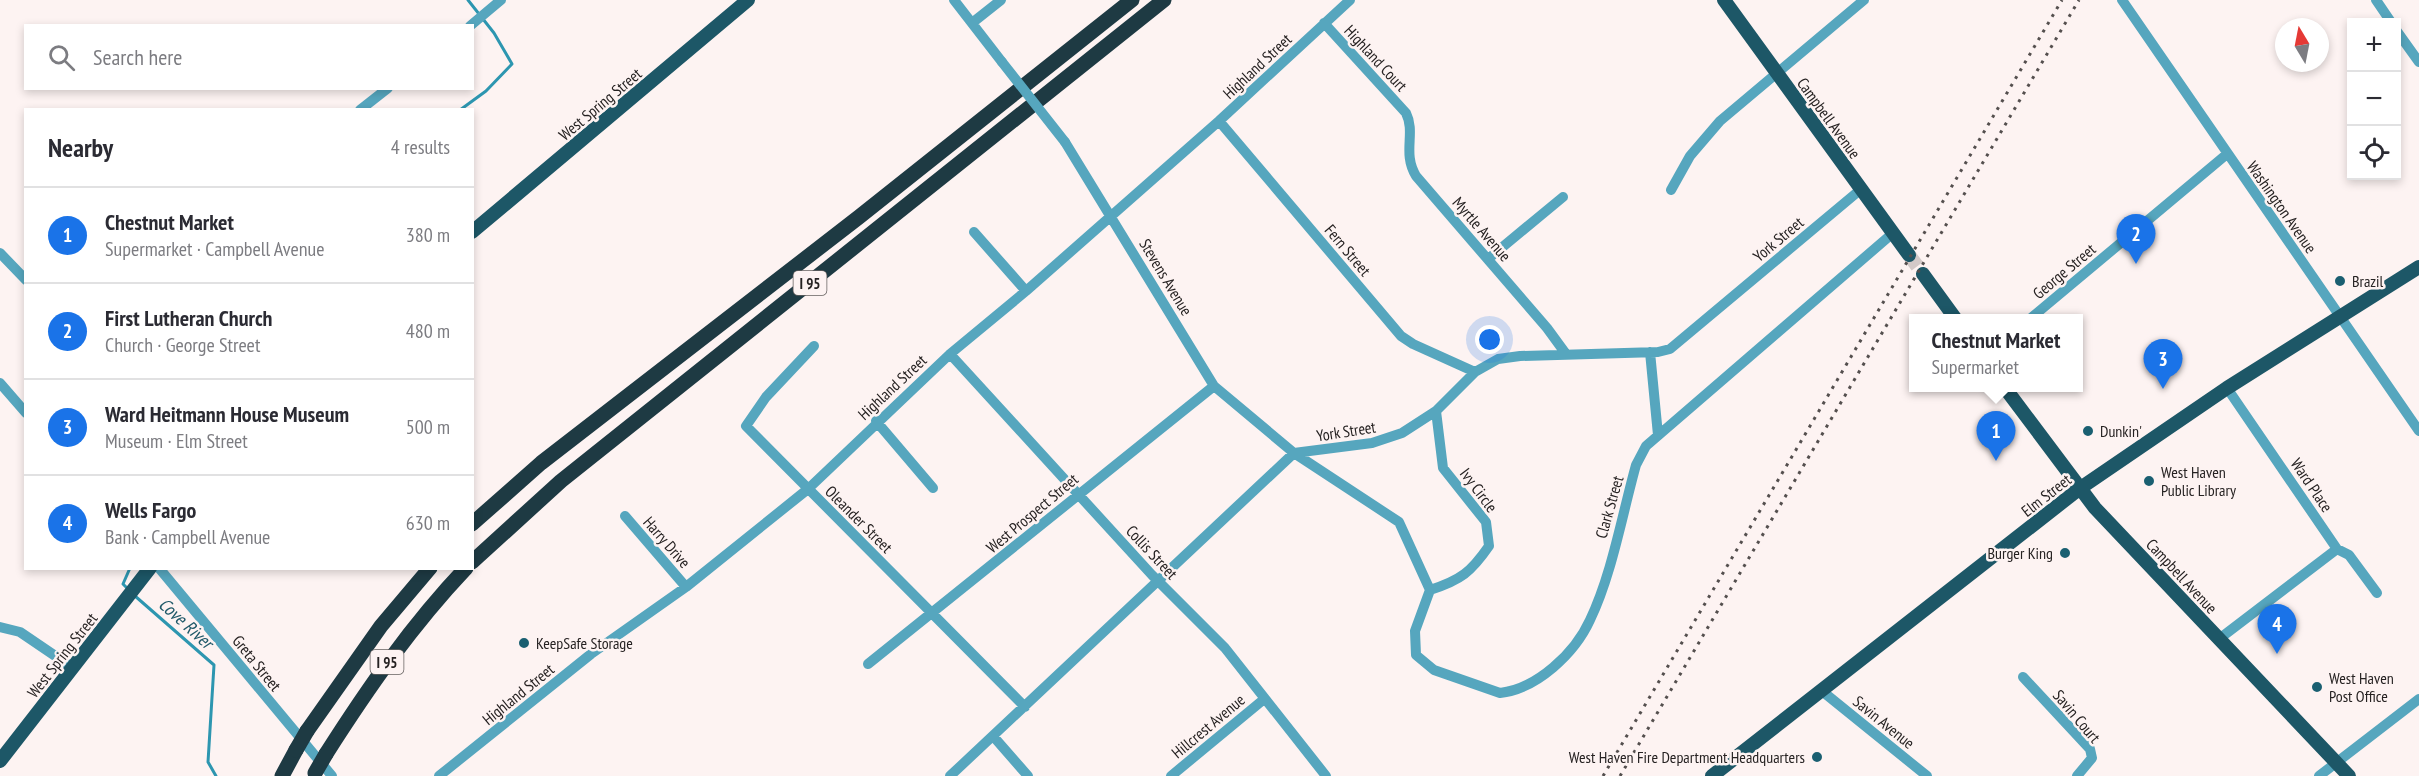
<!DOCTYPE html>
<meta charset="utf-8">
<style>
body{margin:0;font-family:"PT Sans Narrow",sans-serif;background:#f7f7f7;color:#2b2b33}
.controls{position:absolute;right:18px;top:18px;display:grid;overflow:hidden;border-radius:0px;box-shadow:0 3px 9px #0003}
.controls button{width:54px;height:54px;display:grid;place-items:center;padding:0;border:0;border-bottom:2px solid #e1e1e2;background:#fff;color:#2b2b33;font:30px sans-serif}
.compass{position:absolute;left:2275px;top:18px;width:54px;height:54px;border-radius:50%;background:#fff;box-shadow:0 3px 9px #0003;rotate:350deg}
.you{position:absolute;left:1490px;top:340px;width:21px;height:21px;margin:-15px;border:4px solid #fff;border-radius:50%;background:#1a73e8;box-shadow:0 0 0 9px #1a73e833}
.badge{display:grid;place-items:center;width:39px;height:39px;border-radius:50%;background:#1a73e8;color:#fff;font-size:20px;font-weight:700}
.pin{position:absolute;translate:-50% -50px;filter:drop-shadow(0 2px 3px #0008)}
.pin::after{content:'';position:absolute;top:32px;width:21px;height:18px;background:inherit;clip-path:polygon(0 0,100% 0,50% 100%)}
.popup{position:absolute;left:1909px;top:314px;width:174px;height:78px;box-sizing:border-box;display:grid;place-content:center;border-radius:0px;background:#fff;filter:drop-shadow(0 2px 4px #0005);font-size:20px;white-space:nowrap;color:#7c7c81}
.popup b{font-size:22px;color:#2b2b33}
.popup::after{content:'';position:absolute;left:50%;top:100%;margin-left:-12px;border:12px solid transparent;border-top-color:#fff}
.list{margin:0;padding:0;list-style:none}
h2{display:flex;justify-content:space-between;align-items:center;height:78px;margin:0;padding:0 24px;font-size:26px}
h2 small{font-size:20px;font-weight:400;color:#7c7c81}
.list li{display:grid;grid-template-columns:39px 1fr auto;gap:18px;align-items:center;box-sizing:border-box;height:96px;padding:0 24px;border-top:2px solid #e1e1e2}
.list b{display:block;font-size:22px;white-space:nowrap}
.list p{margin:0;font-size:20px;white-space:nowrap;color:#7c7c81}
.list em{font-size:20px;font-style:normal;color:#7c7c81}
.icon{flex:none;width:33px;height:33px;fill:none;stroke:currentColor;stroke-width:2;stroke-linecap:round;stroke-linejoin:round}
.map{position:relative;flex:none;width:2419px;height:776px;overflow:hidden}
.search{position:absolute;background:#fff;box-shadow:0 3px 9px #0003;left:24px;top:24px;width:450px;height:66px;display:flex;align-items:center;gap:15px;box-sizing:border-box;padding:0 21px;border-radius:0px;color:#7c7c81;font-size:22px}
.panel{position:absolute;background:#fff;box-shadow:0 3px 9px #0003;left:24px;top:108px;width:450px;height:462px;border-radius:0px}
.map>svg:first-child{display:block}
.lines{fill:none;stroke-linecap:round;stroke-linejoin:round}
.stream{stroke:#2d96b0;stroke-width:3}
.major-tunnel{stroke:#d2c9c8;stroke-width:14;stroke-dasharray:14 7;stroke-linecap:butt}
.minor{stroke:#56a6be;stroke-width:10}
.major{stroke:#1d5767;stroke-width:14}
.highway{stroke:#1e3a43;stroke-width:15}
.rail{stroke:#544f4e;stroke-width:3;stroke-dasharray:3 6;stroke-linecap:butt}
.minor-bridge{stroke:#56a6be;stroke-width:10}
.highway-bridge{stroke:#1e3a43;stroke-width:15}
.poi-dot{fill:#1a5f71;stroke:#fdf3f2;stroke-width:2}
.labels{text-anchor:middle;dominant-baseline:central;stroke-width:5;stroke-linejoin:round;paint-order:stroke}
.shield{fill:#fdf3f2;stroke:#666160;stroke-width:1.5}
.shield-label{font-size:15px;font-weight:bold;fill:#262222}
.street-label{font-size:16px;fill:#262222;stroke:#fdf3f2}
.poi-label{font-size:16px;fill:#262222;stroke:#fdf3f2;text-anchor:start}
.water-label{font-size:18px;font-style:italic;fill:#205969;stroke:#fdf3f2}
</style>
<div class="map">
<svg width="2419" height="776" viewBox="0 0 2419 776">
<rect width="100%" height="100%" fill="#fdf3f2"/>
<g class="lines">
<!-- stream -->
<path class="stream" d="M 460,110 L 486,91 L 512,64 L 494,33 L 468,0
M 128,589 L 123,584 L 130,568
M 135,596 L 214,665 L 208,762 L 216,776"/>
<!-- major-tunnel -->
<path class="major-tunnel" d="M 1909,255 L 1923,274"/>
<!-- minor -->
<path class="minor" d="M 954,0 L 1002,62
M 2122,0 L 2419,431
M 2376,0 L 2391,22
M 972,23 L 1001,0
M 1324,23 L 1406,113 C 1416,133 1402,153 1416,176 L 1547,328 L 1566,354
M 470,26 L 501,0
M 2396,30 L 2419,62
M 360,110 L 388,88
M 1219,121 L 1401,336 L 1413,344 L 1475,372
M 1065,142 L 1214,386 L 1294,453 L 1399,522 L 1430,590 C 1461,580 1471,572 1489,546 L 1486,522 L 1443,468 L 1436,411
M 1671,190 L 1690,156 L 1720,121 L 1864,0
M 974,232 L 1026,291
M 0,253 L 26,280
M 1488,259 L 1563,197
M 2031,318 L 2227,154
M 814,346 L 766,397 L 746,426 L 1025,707
M 1650,352 L 1658,435
M 950,354 L 1152,575 L 1225,648 L 1326,776
M 0,383 L 26,413
M 2227,388 L 2337,549 L 2349,555 L 2377,593
M 876,421 L 933,488
M 625,516 L 686,587
M 159,568 L 332,776
M 1430,590 L 1415,631 L 1416,655 L 1434,670 L 1500,693 C 1537,689 1575,653 1590,620 C 1612,574 1622,515 1636,465 L 1646,446 L 1893,233
M 0,627 L 20,632 L 73,668
M 2219,639 L 2337,549
M 868,664 L 1214,386
M 2023,677 L 2090,749 L 2092,758 L 2077,776
M 1822,691 L 1927,776
M 993,736 L 1028,776
M 439,776 L 591,654 L 686,587 L 808,489 L 950,354 L 1026,291 L 1219,121 L 1350,0
M 950,776 L 1294,453 L 1372,443 L 1402,433 L 1436,411 L 1475,372 L 1498,359 L 1520,356 L 1658,352 L 1670,349 L 1860,190
M 1171,776 L 1263,700
M 2319,776 L 2419,699"/>
<!-- major -->
<path class="major" d="M 1724,0 L 1909,255
M 472,232 L 748,0
M 1923,274 L 1955,318
M 2005,388 L 2095,508 L 2349,776
M 0,761 L 150,568
M 1712,776 L 2079,489 L 2227,388 L 2419,267"/>
<!-- highway -->
<path class="highway" d="M 472,524 L 541,463 L 859,217 L 1132,0
M 472,562 L 561,481 L 1164,0
M 307,731 L 381,626 L 430,568
M 326,754 C 368,688 412,625 466,568
M 282,776 L 296,750"/>
<!-- rail -->
<path class="rail" d="M 1603,776 L 2062,0
M 1620,776 L 2079,0"/>
<!-- minor-bridge -->
<path class="minor-bridge" d="M 1002,62 L 1065,142"/>
<!-- highway-bridge -->
<path class="highway-bridge" d="M 296,750 L 307,731
M 315,773 L 326,754"/>
</g>
<!-- markers -->
<g class="poi-dot">
<circle cx="2340" cy="281" r="6"/>
<circle cx="2088" cy="431" r="6"/>
<circle cx="2149" cy="481" r="6"/>
<circle cx="2065" cy="553" r="6"/>
<circle cx="524" cy="643" r="6"/>
<circle cx="2317" cy="687" r="6"/>
<circle cx="1817" cy="757" r="6"/>
</g>
<g class="labels">
<!-- shield labels -->
<g class="shield">
<rect x="793.5" y="271" width="33" height="24" rx="4.5"/>
<rect x="370.5" y="650" width="33" height="24" rx="4.5"/>
</g>
<g class="shield-label">
<text x="810" y="283">I 95</text>
<text x="387" y="662">I 95</text>
</g>
<!-- street labels -->
<g class="street-label">
<text transform="translate(1376 58) rotate(47)">Highland Court</text>
<text transform="translate(1257 66) rotate(-43)">Highland Street</text>
<text transform="translate(600 104) rotate(-40)">West Spring Street</text>
<text transform="translate(1829 118) rotate(54)">Campbell Avenue</text>
<text transform="translate(2282 207) rotate(55)">Washington Avenue</text>
<text transform="translate(1482 229) rotate(49)">Myrtle Avenue</text>
<text transform="translate(1778 239) rotate(-40)">York Street</text>
<text transform="translate(1348 250) rotate(50)">Fern Street</text>
<text transform="translate(2064 271) rotate(-40)">George Street</text>
<text transform="translate(1166 277) rotate(59)">Stevens Avenue</text>
<text transform="translate(892 387) rotate(-43)">Highland Street</text>
<text transform="translate(1346 431) rotate(-9)">York Street</text>
<text transform="translate(2312 485) rotate(56)">Ward Place</text>
<text transform="translate(1479 490) rotate(53)">Ivy Circle</text>
<text transform="translate(2046 495) rotate(-38)">Elm Street</text>
<text transform="translate(1609 507) rotate(-74)">Clark Street</text>
<text transform="translate(1032 513) rotate(-40)">West Prospect Street</text>
<text transform="translate(859 519) rotate(45)">Oleander Street</text>
<text transform="translate(667 542) rotate(49)">Harry Drive</text>
<text transform="translate(1152 552) rotate(47)">Collis Street</text>
<text transform="translate(2182 576) rotate(47)">Campbell Avenue</text>
<text transform="translate(62 655) rotate(-52)">West Spring Street</text>
<text transform="translate(257 663) rotate(51)">Greta Street</text>
<text transform="translate(518 694) rotate(-39)">Highland Street</text>
<text transform="translate(2077 716) rotate(50)">Savin Court</text>
<text transform="translate(1884 722) rotate(39)">Savin Avenue</text>
<text transform="translate(1208 726) rotate(-40)">Hillcrest Avenue</text>
</g>
<!-- poi labels -->
<g class="poi-label">
<text x="2352" y="281">Brazil</text>
<text x="2100" y="431">Dunkin'</text>
<text x="2161" y="472">West Haven<tspan x="2161" dy="18">Public Library</tspan></text>
<text x="2053" y="553" text-anchor="end">Burger King</text>
<text x="536" y="643">KeepSafe Storage</text>
<text x="2329" y="678">West Haven<tspan x="2329" dy="18">Post Office</tspan></text>
<text x="1805" y="757" text-anchor="end">West Haven Fire Department Headquarters</text>
</g>
<!-- water labels -->
<g class="water-label">
<text transform="translate(186 623) rotate(42)">Cove River</text>
</g>
</g>
</svg>
<div class="controls">
<button>+</button>
<button>−</button>
<button><svg class="icon" aria-label="locate" viewBox="0 0 24 24"><circle cx="12" cy="12" r="6"/><path d="M12 2v4M12 18v4M2 12h4M18 12h4"/></svg></button>
</div>
<svg class="compass" viewBox="-18 -18 36 36"><path d="M0-13l5 13h-10z" fill="#e53935"/><path d="M0 13l5-13h-10z" fill="#7c7c81"/></svg>
<div class="you"></div>
<div class="pin badge" style="left:1996px;top:461px">1</div>
<div class="popup"><b>Chestnut Market</b>Supermarket</div>
<div class="pin badge" style="left:2136px;top:264px">2</div>
<div class="pin badge" style="left:2163px;top:389px">3</div>
<div class="pin badge" style="left:2277px;top:654px">4</div>
<div class="search"><svg class="icon" aria-label="search" viewBox="0 0 24 24"><circle cx="10" cy="10" r="6"/><path d="M15 15l6 6"/></svg>Search here</div>
<section class="panel">
<h2>Nearby<small>4 results</small></h2>
<ul class="list">
<li><span class="badge">1</span><div><b>Chestnut Market</b><p>Supermarket · Campbell Avenue</p></div><em>380 m</em></li>
<li><span class="badge">2</span><div><b>First Lutheran Church</b><p>Church · George Street</p></div><em>480 m</em></li>
<li><span class="badge">3</span><div><b>Ward Heitmann House Museum</b><p>Museum · Elm Street</p></div><em>500 m</em></li>
<li><span class="badge">4</span><div><b>Wells Fargo</b><p>Bank · Campbell Avenue</p></div><em>630 m</em></li>
</ul>
</section>
</div>
